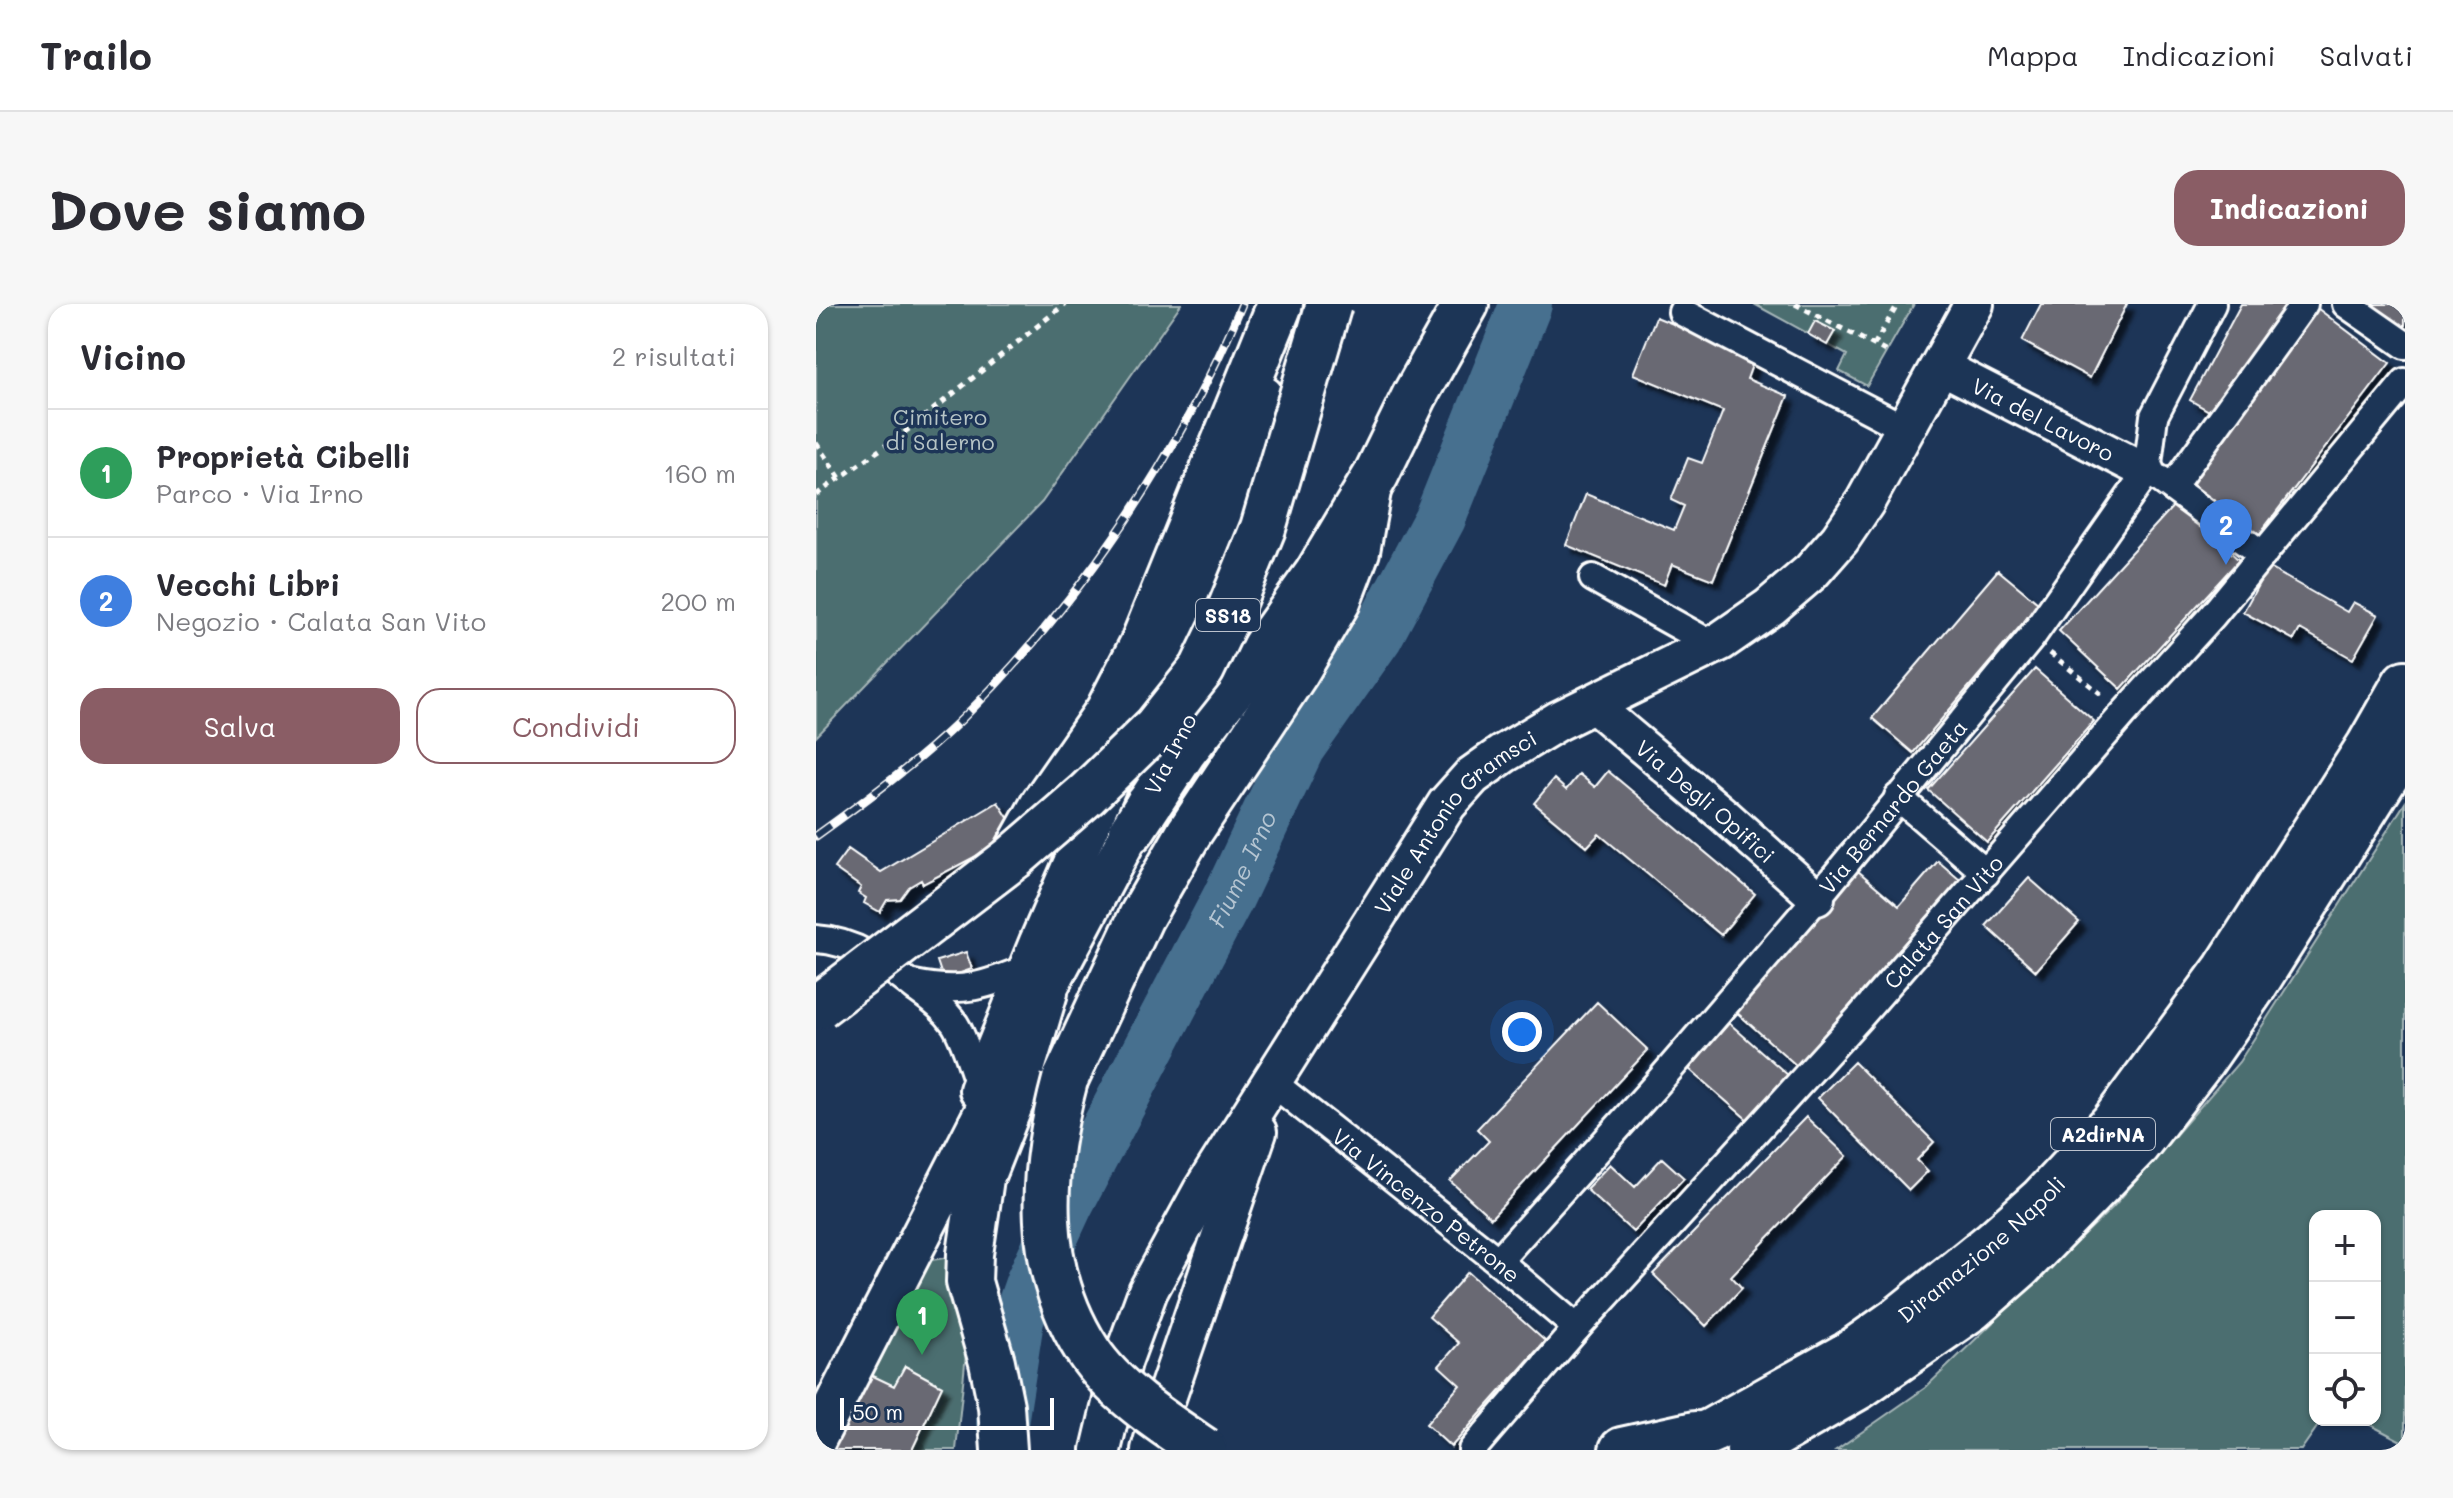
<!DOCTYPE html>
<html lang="it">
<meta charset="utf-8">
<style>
body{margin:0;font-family:Mali,sans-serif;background:#f7f7f7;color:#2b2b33}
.controls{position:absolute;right:24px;bottom:24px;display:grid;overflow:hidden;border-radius:16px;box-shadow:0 2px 6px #0004}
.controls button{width:72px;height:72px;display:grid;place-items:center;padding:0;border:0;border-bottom:2px solid #e1e1e2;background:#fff;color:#2b2b33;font:40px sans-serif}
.scale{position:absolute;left:24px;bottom:20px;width:214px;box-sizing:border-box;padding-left:8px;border:4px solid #fff;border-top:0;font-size:22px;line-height:28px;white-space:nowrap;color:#fff;-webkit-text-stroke:6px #1d3557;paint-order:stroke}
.you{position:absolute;left:706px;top:728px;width:28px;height:28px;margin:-20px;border:6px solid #fff;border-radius:50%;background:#1a73e8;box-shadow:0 0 0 12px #1a73e833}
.badge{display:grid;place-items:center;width:52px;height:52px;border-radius:50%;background:#8a5d65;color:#fff;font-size:26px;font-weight:700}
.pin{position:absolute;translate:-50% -66px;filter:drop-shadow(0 2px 4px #0008)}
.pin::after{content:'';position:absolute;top:42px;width:28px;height:24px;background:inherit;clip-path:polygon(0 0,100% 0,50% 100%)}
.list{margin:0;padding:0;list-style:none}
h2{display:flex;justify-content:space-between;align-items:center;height:104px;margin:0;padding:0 32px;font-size:34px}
h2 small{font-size:26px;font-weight:400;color:#7c7c81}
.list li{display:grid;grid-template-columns:52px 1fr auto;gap:24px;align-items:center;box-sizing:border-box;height:128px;padding:0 32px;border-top:2px solid #e1e1e2}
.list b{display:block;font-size:30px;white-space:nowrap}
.list p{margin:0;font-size:26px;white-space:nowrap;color:#7c7c81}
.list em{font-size:26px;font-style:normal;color:#7c7c81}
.actions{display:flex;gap:16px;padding:24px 32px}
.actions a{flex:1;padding:18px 0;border:2px solid #8a5d65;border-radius:24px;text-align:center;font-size:28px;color:#8a5d65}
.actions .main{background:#8a5d65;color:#fff}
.icon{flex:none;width:44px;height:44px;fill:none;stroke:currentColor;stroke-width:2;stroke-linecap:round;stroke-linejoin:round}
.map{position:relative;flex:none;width:1589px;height:1146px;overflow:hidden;border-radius:24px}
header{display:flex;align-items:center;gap:48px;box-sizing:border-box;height:112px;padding:0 40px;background:#fff;border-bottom:2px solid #e1e1e2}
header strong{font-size:38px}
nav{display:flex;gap:44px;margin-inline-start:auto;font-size:28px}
.intro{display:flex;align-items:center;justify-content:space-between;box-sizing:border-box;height:192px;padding:0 48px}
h1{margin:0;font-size:56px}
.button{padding:20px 36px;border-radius:24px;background:#8a5d65;color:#fff;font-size:28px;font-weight:700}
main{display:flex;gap:48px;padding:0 48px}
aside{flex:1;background:#fff;border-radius:24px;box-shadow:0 2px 6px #0004}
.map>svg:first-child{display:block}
.green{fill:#4c6e70;stroke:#a6b6b8;stroke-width:2}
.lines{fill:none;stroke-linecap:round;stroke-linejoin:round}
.river{stroke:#476f8f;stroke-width:52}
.building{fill:#696973;stroke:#fff;stroke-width:2;filter:url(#shadow)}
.minor-casing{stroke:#fff;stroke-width:32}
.tertiary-casing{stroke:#fff;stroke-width:40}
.secondary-casing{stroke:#fff;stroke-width:44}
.trunk-casing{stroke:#fff;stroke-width:50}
.motorway-casing{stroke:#fff;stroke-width:50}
.path{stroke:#fff;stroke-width:5;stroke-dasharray:6 6;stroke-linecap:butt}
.minor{stroke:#1d3557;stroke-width:26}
.tertiary{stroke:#1d3557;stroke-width:34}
.secondary{stroke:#1d3557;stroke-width:38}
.trunk{stroke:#1d3557;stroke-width:44}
.motorway{stroke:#1d3557;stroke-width:44}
.rail-casing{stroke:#fff;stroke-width:9}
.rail{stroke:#1d3557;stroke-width:6;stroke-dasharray:18;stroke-linecap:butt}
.motorway-bridge-casing{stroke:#fff;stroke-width:50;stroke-linecap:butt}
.motorway-bridge{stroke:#1d3557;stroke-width:44}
.labels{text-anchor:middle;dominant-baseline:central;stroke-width:7;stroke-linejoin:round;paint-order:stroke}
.shield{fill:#1d3557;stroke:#bbc2cd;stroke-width:2}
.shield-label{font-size:20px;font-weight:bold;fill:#fff}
.park-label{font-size:22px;fill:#b7c5c6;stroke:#1d3557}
.street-label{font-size:22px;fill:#fff;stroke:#1d3557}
.water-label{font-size:24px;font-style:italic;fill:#b5c5d2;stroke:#1d3557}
</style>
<header>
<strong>Trailo</strong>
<nav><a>Mappa</a><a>Indicazioni</a><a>Salvati</a></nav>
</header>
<div class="intro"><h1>Dove siamo</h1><a class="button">Indicazioni</a></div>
<main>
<aside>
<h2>Vicino<small>2 risultati</small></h2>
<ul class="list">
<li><span class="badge" style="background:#2e9e5b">1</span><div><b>Proprietà Cibelli</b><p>Parco · Via Irno</p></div><em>160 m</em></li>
<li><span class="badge" style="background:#3f7fe0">2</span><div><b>Vecchi Libri</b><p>Negozio · Calata San Vito</p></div><em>200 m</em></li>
</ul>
<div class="actions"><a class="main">Salva</a><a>Condividi</a></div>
</aside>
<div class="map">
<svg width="1589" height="1146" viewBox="0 0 1589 1146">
<defs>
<filter id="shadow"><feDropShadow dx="7" dy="7" stdDeviation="2" flood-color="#0009"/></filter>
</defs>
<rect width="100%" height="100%" fill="#1d3557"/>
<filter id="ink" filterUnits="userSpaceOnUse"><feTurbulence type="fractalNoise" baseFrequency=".0125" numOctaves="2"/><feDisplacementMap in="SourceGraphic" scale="16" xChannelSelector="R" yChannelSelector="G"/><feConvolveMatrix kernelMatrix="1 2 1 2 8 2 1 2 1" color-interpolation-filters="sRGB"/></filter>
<g filter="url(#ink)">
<!-- green -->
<path class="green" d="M 0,0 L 365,0 L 226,198 L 0,433 Z
M 938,0 L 1098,0 L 1051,82 L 1023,67 L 1031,51 Z
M 1589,499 L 1589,1139 L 1545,1116 L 1559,1116 L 1559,912 L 1499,912 L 1499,1116 L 1506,1116 L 1485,1146 L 1020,1146 L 1109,1084 L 1297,903 L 1423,758 Z
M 134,953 L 151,1040 L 140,1146 L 96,1146 L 126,1082 L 89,1062 L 78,1082 L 53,1070 L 110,957 Z"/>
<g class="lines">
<!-- river -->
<path class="river" id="s1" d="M 186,1119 L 202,1016 L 215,979 L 251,901 L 413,592 L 483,443 L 561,332 L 624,214 L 710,0"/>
</g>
<!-- building -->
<path class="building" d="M 1225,0 L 1311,0 L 1274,74 L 1206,37 Z
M 1425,0 L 1470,0 L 1395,108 L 1374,96 Z
M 1549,0 L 1589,0 L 1589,31 Z
M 1501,4 L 1574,59 L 1438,237 L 1365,182 Z
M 840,13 L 939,53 L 931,75 L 972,92 L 897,276 L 856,260 L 848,281 L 750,241 L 770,190 L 858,226 L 868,202 L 855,196 L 872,154 L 886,159 L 907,107 L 817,70 Z
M 999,17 L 1019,27 L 1011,41 L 992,30 Z
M 1360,199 L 1423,256 L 1305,385 L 1243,327 Z
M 1452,263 L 1531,308 L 1537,298 L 1562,311 L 1537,355 L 1484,325 L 1478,336 L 1427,308 Z
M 1182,266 L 1223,300 L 1097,449 L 1056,414 Z
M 1219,365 L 1278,417 L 1171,538 L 1112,486 Z
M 792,467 L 939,590 L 905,631 L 783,530 L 771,543 L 718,499 L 738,475 L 750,486 L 763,470 L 779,483 Z
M 182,498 L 196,520 L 183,529 L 187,538 L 107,580 L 105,576 L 93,583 L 84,595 L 71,596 L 64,608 L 48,599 L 50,594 L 42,589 L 45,583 L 18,564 L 32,545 L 65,568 Z
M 1122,557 L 1144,576 L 981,762 L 919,707 L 1042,567 L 1083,602 Z
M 1213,574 L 1263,618 L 1220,667 L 1170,622 Z
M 150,648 L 156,665 L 127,675 L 121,657 Z
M 781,698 L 832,746 L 675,914 L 634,877 L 673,837 L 661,825 Z
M 913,719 L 973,772 L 933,817 L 873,765 Z
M 1038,758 L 1118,838 L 1101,856 L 1112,867 L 1093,886 L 1002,794 Z
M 990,813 L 1031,852 L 915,972 L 926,984 L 890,1022 L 837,970 Z
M 846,854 L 868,874 L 817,928 L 770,885 L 794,860 L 819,883 Z
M 652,968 L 729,1037 L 635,1143 L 610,1120 L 644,1081 L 623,1062 L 643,1039 L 613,1013 Z
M 89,1062 L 126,1082 L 96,1146 L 14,1146 L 53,1070 L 78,1082 Z"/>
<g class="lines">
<!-- minor casing -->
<g class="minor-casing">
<g id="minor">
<path d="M 1530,0 L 1589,41"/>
<path d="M 866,8 L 1090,125"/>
<path d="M 1344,175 L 1447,251"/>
<path d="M 1356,183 L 1488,0"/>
<path d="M 777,274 L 897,341"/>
<path d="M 1082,493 L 1170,569"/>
<path d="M 0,635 C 39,637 69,660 98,683 C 113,694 128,704 139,720 C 150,738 156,763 164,783"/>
<path d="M 98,680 C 147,690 169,682 214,663"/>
<path id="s2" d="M 457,779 L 682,957 L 761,1024"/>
<path id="s3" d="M 682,957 L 839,782 L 1001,594 L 1215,334 L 1331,168 L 1338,112 L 1396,0"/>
<path id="s4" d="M 656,1146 L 761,1024 L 1043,714 L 1308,409 L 1396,312 L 1589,78"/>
</g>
</g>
<!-- tertiary casing -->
<g class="tertiary-casing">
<g id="tertiary">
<path id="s5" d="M 1124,62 L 1331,168"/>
<path id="s6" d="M 777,401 L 909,512 L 1001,594"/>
</g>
</g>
<!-- secondary casing -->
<g class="secondary-casing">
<g id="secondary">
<path d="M 216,714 L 329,500"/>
<path d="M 163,786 L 223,638 L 401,227 L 448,92"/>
<path d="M 0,1136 L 190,765"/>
<path id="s7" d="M 285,1146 L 306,1058 L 332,987 L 386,888 L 631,500 L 656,472 L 687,450 L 742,417 L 905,337 L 954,303 L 995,268 L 1024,235 L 1049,198 L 1158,0"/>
<path d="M 335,1146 L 350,1094 L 441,828"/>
</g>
</g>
<!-- trunk casing -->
<g class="trunk-casing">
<path id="trunk" d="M 316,526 L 368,447 L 440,355 L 501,270 L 560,171 L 599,91 L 650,0"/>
</g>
<!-- motorway casing -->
<g class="motorway-casing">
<g id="motorway">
<path d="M 199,551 L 228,499 L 292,407 L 326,341 L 464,0"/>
<path d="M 249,776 L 325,613 L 373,529 L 480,368 L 522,297 L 541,247 L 552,187"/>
<path d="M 188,1146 L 185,1102 L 176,1058 L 153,978 L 154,950 L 165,874 L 199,788 L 229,688"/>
<path d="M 806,1146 L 879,1130"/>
<path id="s8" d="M 852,1146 L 897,1126 L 1033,1050 L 1081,1016 L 1178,938 L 1225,896 L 1297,819 L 1410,665 L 1553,442 L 1589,379"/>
<path d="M 933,1146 L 1044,1082 L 1155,1005 L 1204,962 L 1321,841 L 1386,757 L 1438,682 L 1589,442"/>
</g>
</g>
<!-- path -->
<path class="path" d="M 979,0 L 1071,48
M 1058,41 L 1082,0
M 0,139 L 24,174
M 0,191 L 93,125 L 249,0
M 1234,349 L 1289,393"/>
<!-- minor -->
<use href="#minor" class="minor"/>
<!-- tertiary -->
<use href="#tertiary" class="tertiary"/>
<!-- secondary -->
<use href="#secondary" class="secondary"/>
<!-- trunk -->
<use href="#trunk" class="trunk"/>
<!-- motorway -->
<use href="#motorway" class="motorway"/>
<!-- rail casing -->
<g class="rail-casing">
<path id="rail" d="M 0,532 C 50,496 102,458 146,415 C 264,299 363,152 426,0"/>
</g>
<!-- rail -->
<use href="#rail" class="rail"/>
<!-- motorway-bridge casing -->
<g class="motorway-bridge-casing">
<path id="motorway-bridge" d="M 3,702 L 198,553 L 271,490 L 340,423 L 386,365 L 410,315 L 447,224 L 513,0
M 249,776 C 224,869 218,963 272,1047 C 299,1088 349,1120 388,1146"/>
</g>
<!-- motorway-bridge -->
<use href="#motorway-bridge" class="motorway-bridge"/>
</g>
</g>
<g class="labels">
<!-- shield labels -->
<g class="shield">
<rect x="380" y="295" width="64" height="32" rx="6"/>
<rect x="1235" y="814" width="104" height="32" rx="6"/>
</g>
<g class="shield-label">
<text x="412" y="311">SS18</text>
<text x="1287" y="830">A2dirNA</text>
</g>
<!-- park labels -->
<g class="park-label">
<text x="124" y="112">Cimitero<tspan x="124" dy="25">di Salerno</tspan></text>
</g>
<!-- street labels -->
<g class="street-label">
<text stroke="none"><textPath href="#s5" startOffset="116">Via del Lavoro</textPath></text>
<text transform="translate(354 450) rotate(-63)">Via Irno</text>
<text stroke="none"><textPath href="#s6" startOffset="148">Via Degli Opifici</textPath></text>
<text stroke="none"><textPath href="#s3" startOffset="602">Via Bernardo Gaeta</textPath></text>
<text stroke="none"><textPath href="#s7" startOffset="730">Viale Antonio Gramsci</textPath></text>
<text stroke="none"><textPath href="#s4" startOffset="708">Calata San Vito</textPath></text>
<text stroke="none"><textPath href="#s2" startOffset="196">Via Vincenzo Petrone</textPath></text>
<text stroke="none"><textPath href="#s8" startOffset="374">Diramazione Napoli</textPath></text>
</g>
<!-- water labels -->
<g class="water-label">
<text stroke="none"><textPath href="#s1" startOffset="608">Fiume Irno</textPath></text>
</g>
</g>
</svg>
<div class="controls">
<button>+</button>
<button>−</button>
<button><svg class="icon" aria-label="locate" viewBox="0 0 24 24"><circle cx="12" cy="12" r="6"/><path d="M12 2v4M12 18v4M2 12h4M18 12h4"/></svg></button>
</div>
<div class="scale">50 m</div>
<div class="you"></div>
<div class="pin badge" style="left:106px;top:1051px;background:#2e9e5b">1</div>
<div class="pin badge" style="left:1410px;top:261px;background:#3f7fe0">2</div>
</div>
</main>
